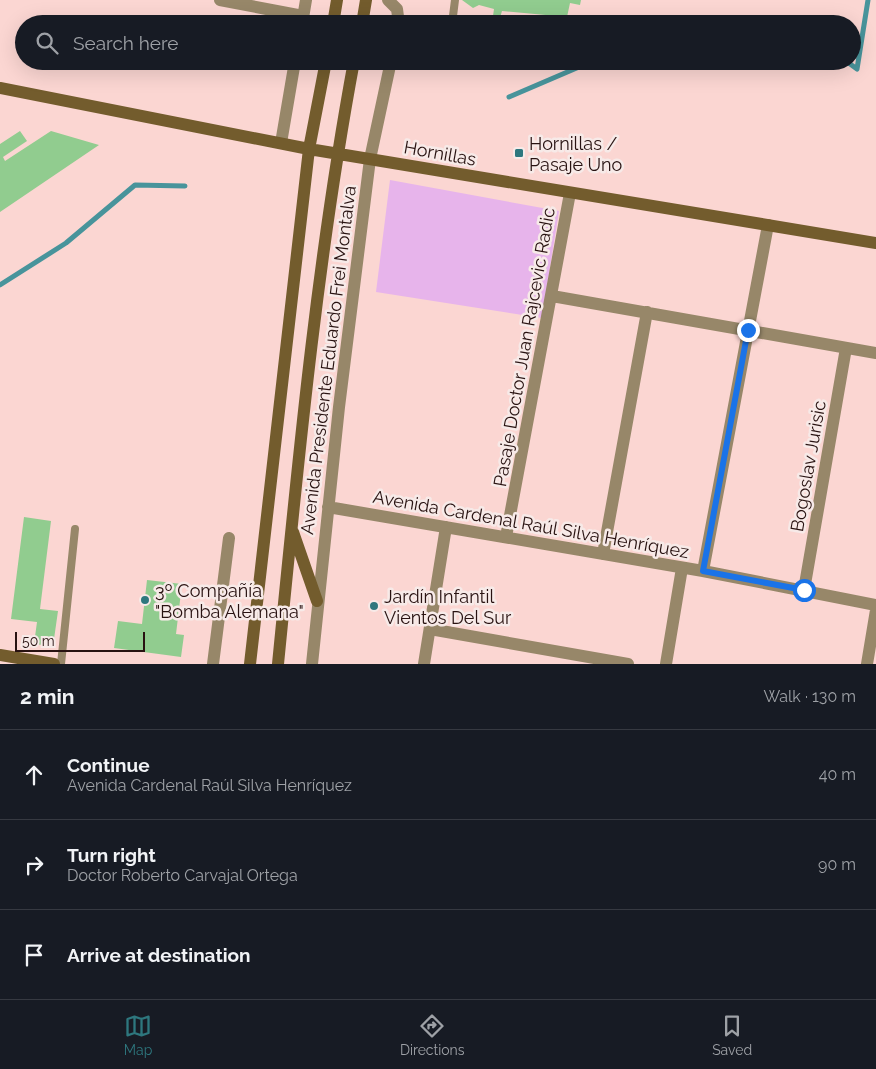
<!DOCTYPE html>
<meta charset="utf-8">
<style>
body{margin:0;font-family:Raleway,sans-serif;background:#20242c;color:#f1f3f6}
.scale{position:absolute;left:15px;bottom:12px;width:130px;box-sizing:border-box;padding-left:5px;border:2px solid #281211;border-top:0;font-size:14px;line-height:18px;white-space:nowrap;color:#281211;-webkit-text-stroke:4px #f7eae8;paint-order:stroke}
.stop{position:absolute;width:15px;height:15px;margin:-11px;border:4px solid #1a73e8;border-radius:50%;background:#fff}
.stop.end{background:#1a73e8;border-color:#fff;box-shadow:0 1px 5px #0008}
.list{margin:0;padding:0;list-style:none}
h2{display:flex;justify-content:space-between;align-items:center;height:65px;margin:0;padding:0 20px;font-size:21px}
h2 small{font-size:16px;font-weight:400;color:#9ea1a6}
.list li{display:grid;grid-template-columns:32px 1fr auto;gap:15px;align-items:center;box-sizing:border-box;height:90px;padding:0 20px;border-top:1px solid #363941}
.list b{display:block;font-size:19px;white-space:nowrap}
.list p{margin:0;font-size:16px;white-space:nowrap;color:#9ea1a6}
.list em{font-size:16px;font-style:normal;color:#9ea1a6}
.icon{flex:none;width:28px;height:28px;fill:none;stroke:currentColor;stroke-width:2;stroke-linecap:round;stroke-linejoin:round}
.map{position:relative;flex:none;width:876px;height:664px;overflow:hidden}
.search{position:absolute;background:#171b24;box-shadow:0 5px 20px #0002;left:15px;right:15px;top:15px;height:55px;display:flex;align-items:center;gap:12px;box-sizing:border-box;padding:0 18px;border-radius:28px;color:#9ea1a6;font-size:19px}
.sheet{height:335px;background:#171b24}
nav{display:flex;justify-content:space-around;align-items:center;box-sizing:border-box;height:70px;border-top:1px solid #363941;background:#171b24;font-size:14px;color:#9ea1a6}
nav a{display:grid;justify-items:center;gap:2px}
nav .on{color:#2e777e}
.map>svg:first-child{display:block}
.green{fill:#e7b4eb}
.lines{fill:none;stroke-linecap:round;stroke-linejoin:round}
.stream{stroke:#48949b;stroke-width:5}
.building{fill:#91cc8f}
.lane{stroke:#978769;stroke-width:8}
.street{stroke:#978769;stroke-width:12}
.secondary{stroke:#735c2d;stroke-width:12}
.route{stroke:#1a73e8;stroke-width:6}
.poi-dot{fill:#2e777e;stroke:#f7eae8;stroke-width:2}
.labels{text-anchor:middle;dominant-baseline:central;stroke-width:5;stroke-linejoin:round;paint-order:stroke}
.poi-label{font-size:18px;fill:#281211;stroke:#f7eae8;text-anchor:start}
.street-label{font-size:18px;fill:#281211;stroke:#f7eae8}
</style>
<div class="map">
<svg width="876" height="664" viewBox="0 0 876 664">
<rect width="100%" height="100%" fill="#fbd6d2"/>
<!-- green -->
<path class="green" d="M 390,180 L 559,211 L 542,318 L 376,292 Z"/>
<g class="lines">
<!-- stream -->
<path class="stream" d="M 846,61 L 857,69 L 868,0
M 509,97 L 593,61
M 0,285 L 66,243 L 135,185 L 185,186"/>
</g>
<!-- building -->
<path class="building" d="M 462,0 L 581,0 L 580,5 L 570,3 L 567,17 L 502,11 L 498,24 L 492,23 L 494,9 L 479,5 L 473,8 Z
M 20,131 L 27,141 L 3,157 L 5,161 L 51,131 L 99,145 L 0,212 L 0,144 Z
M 24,517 L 51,521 L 40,609 L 58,611 L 53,646 L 34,644 L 37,622 L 11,619 Z
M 147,580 L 182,584 L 176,634 L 184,635 L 181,657 L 114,648 L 118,621 L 142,624 Z"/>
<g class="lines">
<!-- lane -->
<path class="lane" d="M 452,24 L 455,0
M 61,664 L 75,529"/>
<!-- street -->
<path class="street" d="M 220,0 L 303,16
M 388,0 L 397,9 L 399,24
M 302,24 L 306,0
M 281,143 L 295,61
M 552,296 L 876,353
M 328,507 L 703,571 L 876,605
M 506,537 L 570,193
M 603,554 L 647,312
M 703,571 L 768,225
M 804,590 L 846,348
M 430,629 L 628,664
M 213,664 L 229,538
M 312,664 L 339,407 L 370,159 L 391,61
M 424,664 L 446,527
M 666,664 L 682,568
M 867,664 L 876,610"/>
<!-- secondary -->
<path class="secondary" d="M 333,24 L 337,0
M 362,24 L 366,0
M 0,88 L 309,149 L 876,243
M 293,532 L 317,601
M 0,655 L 54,664
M 250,664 L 309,149 L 326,61
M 278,664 C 298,462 317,260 354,61"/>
</g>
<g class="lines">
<!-- route -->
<path class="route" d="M 748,330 L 703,571 L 804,590"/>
</g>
<!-- markers -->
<g class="poi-dot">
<rect x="514" y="148" width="10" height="10" rx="2.5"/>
<circle cx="145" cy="600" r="5"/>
<circle cx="374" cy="606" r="5"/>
</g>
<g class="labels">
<!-- poi labels -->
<g class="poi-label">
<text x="529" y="143">Hornillas /<tspan x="529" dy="21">Pasaje Uno</tspan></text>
<text x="155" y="590">3º Compañía<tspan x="155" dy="21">"Bomba Alemana"</tspan></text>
<text x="384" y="596">Jardín Infantil<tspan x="384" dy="21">Vientos Del Sur</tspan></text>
</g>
<!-- street labels -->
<g class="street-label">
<text transform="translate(440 153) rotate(10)">Hornillas</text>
<text transform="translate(524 347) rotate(-80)">Pasaje Doctor Juan Rajcevic Radic</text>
<text transform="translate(328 360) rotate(-83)">Avenida Presidente Eduardo Frei Montalva</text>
<text transform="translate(808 466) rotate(-80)">Bogoslav Jurisic</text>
<text transform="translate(531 524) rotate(10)">Avenida Cardenal Raúl Silva Henríquez</text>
</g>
</g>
</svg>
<div class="scale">50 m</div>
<div class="stop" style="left:804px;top:590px"></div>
<div class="stop end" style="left:748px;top:330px"></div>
<div class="search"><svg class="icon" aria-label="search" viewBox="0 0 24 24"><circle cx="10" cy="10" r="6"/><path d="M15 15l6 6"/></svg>Search here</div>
</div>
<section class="sheet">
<h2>2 min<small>Walk · 130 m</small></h2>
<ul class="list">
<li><svg class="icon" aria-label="ahead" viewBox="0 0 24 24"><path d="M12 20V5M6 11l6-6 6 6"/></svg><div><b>Continue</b><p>Avenida Cardenal Raúl Silva Henríquez</p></div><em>40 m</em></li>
<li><svg class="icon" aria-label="right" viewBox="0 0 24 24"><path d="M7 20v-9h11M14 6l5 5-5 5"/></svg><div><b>Turn right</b><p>Doctor Roberto Carvajal Ortega</p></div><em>90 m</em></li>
<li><svg class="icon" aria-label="arrive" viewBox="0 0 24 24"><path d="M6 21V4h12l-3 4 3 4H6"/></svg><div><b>Arrive at destination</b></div></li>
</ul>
</section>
<nav>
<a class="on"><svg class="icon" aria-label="map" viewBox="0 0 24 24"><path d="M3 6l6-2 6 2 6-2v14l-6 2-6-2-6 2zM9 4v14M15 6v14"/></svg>Map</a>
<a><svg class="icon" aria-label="directions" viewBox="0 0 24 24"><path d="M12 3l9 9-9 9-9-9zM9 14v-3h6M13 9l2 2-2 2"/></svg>Directions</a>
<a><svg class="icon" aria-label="saved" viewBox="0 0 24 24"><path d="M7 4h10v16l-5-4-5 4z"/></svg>Saved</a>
</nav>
